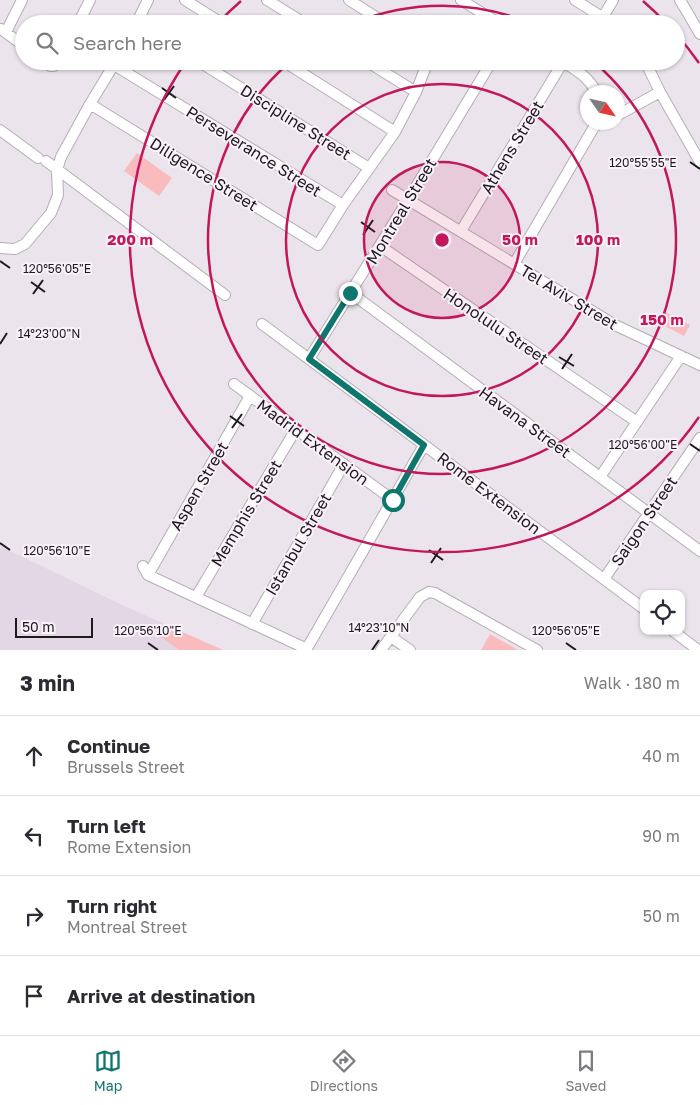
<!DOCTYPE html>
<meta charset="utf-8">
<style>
body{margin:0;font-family:"Golos Text",sans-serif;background:#f2f2f3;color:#2b2b33}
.controls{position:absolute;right:15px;bottom:15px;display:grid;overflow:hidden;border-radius:10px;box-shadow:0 1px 4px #0004}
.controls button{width:45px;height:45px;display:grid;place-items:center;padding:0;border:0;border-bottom:1px solid #e1e1e2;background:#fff;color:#2b2b33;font:25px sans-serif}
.compass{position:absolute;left:580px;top:85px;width:45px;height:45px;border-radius:50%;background:#fff;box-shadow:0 1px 4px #0004;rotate:124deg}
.scale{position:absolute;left:15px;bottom:12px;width:78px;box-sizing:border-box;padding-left:5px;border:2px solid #1d1a1d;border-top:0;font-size:14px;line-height:18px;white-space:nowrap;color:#1d1a1d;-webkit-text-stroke:4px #faf1fa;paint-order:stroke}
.stop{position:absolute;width:15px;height:15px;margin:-11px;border:4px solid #0f766e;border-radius:50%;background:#fff}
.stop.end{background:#0f766e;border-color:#fff;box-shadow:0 1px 5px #0008}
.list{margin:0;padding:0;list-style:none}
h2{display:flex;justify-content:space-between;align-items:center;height:65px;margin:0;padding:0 20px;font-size:21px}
h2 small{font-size:16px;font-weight:400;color:#7c7c81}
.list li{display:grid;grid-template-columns:32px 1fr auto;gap:15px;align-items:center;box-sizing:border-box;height:80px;padding:0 20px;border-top:1px solid #e1e1e2}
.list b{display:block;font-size:19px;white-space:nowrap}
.list p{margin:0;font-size:16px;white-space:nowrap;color:#7c7c81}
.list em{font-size:16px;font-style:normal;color:#7c7c81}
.icon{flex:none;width:28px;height:28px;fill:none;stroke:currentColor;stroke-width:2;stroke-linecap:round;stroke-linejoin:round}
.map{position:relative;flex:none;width:700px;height:650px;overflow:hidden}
.search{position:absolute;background:#fff;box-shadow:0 1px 4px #0004;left:15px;right:15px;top:15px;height:55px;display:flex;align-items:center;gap:12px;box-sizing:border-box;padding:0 18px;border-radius:28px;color:#7c7c81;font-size:19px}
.sheet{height:385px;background:#fff}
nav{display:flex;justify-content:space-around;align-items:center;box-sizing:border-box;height:70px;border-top:1px solid #e1e1e2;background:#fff;font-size:14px;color:#7c7c81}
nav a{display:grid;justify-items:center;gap:2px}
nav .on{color:#0f766e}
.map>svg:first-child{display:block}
.built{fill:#e3d6e5}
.green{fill:#f9bbbe}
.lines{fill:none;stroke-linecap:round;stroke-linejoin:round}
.street-casing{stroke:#b5adb5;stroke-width:12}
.street{stroke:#fff;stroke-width:10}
.route{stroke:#0f766e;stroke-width:6}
.ticks{fill:none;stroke:#1d1a1d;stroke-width:2}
.ring{fill:none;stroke:#c2185b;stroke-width:2.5}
.labels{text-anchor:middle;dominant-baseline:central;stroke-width:4;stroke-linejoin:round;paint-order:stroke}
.street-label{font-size:16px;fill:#1d1a1d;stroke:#faf1fa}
.ticks-label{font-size:12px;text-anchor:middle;fill:#1d1a1d;stroke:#faf1fa;stroke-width:4;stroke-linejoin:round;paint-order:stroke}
.centre{fill:#c2185b;stroke:#faf1fa;stroke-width:2.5}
.ring-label{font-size:15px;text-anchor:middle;font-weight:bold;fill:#c2185b;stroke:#faf1fa;stroke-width:4;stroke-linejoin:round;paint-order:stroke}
</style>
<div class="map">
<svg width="700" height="650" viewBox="0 0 700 650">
<rect width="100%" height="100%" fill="#ece4ed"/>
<!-- built -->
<path class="built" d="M 0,546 L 120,604 L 223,650 L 0,650 Z"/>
<!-- green -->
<path class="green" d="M 137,153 L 172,178 L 159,196 L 124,171 Z
M 665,312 L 690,325 L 684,336 L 659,323 Z
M 168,626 L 223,650 L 179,650 L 160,636 Z
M 490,634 L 518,650 L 481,650 Z"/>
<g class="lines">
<!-- street casing -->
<g class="street-casing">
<path id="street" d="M 185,0 L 223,24
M 267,0 L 306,24
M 349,0 L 387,24
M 461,0 L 500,24
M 575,0 L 613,24
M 680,0 L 700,34
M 603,17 L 613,0
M 78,24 L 90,0
M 136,24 L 148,0
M 1,29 L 24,46
M 6,32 L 22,0
M 44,61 L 50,66 L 54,66 L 59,61
M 198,61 L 369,168
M 283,61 L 395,132
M 366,61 L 416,92
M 562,61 C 577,71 588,76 596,92
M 645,61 L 660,92 L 700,162
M 114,65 L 343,205
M 90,104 L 318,245 L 343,205 L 395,132 L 416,92 L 428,61
M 618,115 L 660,92
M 0,130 L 38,158
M 46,161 L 225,295
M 392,190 L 615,325 L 700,365
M 461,231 L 563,62
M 380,246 L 637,422
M 0,248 L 15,249 L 25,244 L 51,213 L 58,195 L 57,170 L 61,157 L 90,104 L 116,61
M 514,264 L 594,127 L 602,122
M 351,293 L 700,551
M 262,324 L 644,609
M 309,359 L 408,200 L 492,61
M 234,384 L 393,500
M 600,477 L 681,356
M 143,566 L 148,575 L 307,649
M 148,575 L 250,396
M 604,579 L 700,438
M 196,597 L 296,429
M 252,624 L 344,464
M 673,631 L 698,650
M 391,637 L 410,650
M 306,650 L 424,445
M 381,650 L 420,597 L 429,592 L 435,593 L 537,650"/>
</g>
<!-- street -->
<use href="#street" class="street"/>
</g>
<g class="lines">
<!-- route -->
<path class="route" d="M 350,293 L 309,359 L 424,445 L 393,500"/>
</g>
<!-- ticks -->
<path class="ticks" d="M 162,88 L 176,98M 164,100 L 174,86M 690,162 L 700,169M 361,222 L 375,232M 363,235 L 373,220M 0,261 L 10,268M 31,282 L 45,292M 33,294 L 43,280M 0,344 L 7,333M 559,357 L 574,366M 562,369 L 572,354M 230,416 L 244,426M 232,428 L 242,414M 690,444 L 700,451M 0,543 L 10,550M 429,550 L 443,560M 431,563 L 441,548M 148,643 L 158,650M 566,643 L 576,650M 372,650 L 379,640"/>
<!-- distance rings -->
<circle cx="442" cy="240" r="78" fill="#c2185b" fill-opacity=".12"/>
<g class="ring">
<circle cx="442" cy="240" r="78"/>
<circle cx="442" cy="240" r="156"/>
<path d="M354 23A234 234 0 0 1 530 23M594 62A234 234 0 1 1 290 62"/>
<path d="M699 417A312 312 0 1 1 185 63M218 23A312 312 0 0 1 241 1M643 1A312 312 0 0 1 666 23M677 35A312 312 0 0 1 699 63"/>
</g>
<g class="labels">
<!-- street labels -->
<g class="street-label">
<text transform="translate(296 122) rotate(32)">Discipline Street</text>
<text transform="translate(512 147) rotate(-59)">Athens Street</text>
<text transform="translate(254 151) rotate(32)">Perseverance Street</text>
<text transform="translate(204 174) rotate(32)">Diligence Street</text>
<text transform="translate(401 211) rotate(-59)">Montreal Street</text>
<text transform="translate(569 297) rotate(31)">Tel Aviv Street</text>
<text transform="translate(496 326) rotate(34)">Honolulu Street</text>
<text transform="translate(525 422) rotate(36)">Havana Street</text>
<text transform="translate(313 442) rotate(36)">Madrid Extension</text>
<text transform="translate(199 486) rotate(-60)">Aspen Street</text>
<text transform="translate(489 493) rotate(37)">Rome Extension</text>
<text transform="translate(246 513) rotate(-59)">Memphis Street</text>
<text transform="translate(644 521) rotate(-56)">Saigon Street</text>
<text transform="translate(298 544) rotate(-60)">Istanbul Street</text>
</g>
</g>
<g class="ticks-label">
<text x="643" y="167">120°55'55"E</text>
<text x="57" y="273">120°56'05"E</text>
<text x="49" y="338">14°23'00"N</text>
<text x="643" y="449">120°56'00"E</text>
<text x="57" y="555">120°56'10"E</text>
<text x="379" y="632">14°23'10"N</text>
<text x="148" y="635">120°56'10"E</text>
<text x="566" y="635">120°56'05"E</text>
</g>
<circle cx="442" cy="240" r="8" class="centre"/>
<g class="ring-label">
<text x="520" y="245">50 m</text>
<text x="598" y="245">100 m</text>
<text x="130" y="245">200 m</text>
<text x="662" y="325">150 m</text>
</g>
</svg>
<div class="controls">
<button><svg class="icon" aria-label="locate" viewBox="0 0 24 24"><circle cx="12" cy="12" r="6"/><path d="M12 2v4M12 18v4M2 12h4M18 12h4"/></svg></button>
</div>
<svg class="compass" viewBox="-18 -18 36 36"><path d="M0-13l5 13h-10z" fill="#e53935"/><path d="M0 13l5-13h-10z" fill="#7c7c81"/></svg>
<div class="scale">50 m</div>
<div class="stop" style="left:393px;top:500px"></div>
<div class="stop end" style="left:350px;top:293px"></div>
<div class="search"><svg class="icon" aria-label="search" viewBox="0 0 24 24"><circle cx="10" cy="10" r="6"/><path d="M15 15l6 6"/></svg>Search here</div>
</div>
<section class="sheet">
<h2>3 min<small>Walk · 180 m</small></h2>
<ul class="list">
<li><svg class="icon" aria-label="ahead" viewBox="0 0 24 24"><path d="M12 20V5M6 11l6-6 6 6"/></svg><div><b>Continue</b><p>Brussels Street</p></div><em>40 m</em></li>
<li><svg class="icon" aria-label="left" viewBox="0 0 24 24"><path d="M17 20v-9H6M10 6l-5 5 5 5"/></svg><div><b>Turn left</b><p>Rome Extension</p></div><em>90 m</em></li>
<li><svg class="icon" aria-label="right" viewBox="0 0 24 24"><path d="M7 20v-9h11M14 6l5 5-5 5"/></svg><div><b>Turn right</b><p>Montreal Street</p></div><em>50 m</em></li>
<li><svg class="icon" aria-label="arrive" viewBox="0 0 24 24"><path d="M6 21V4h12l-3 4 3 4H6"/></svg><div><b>Arrive at destination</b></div></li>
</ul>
</section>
<nav>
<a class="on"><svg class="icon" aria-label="map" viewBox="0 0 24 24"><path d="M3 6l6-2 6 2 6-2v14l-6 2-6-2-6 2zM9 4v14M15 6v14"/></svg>Map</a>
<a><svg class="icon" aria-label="directions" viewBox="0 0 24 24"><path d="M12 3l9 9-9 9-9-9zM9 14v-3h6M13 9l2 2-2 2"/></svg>Directions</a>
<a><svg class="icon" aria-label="saved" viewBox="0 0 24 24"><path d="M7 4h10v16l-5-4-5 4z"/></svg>Saved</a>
</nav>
